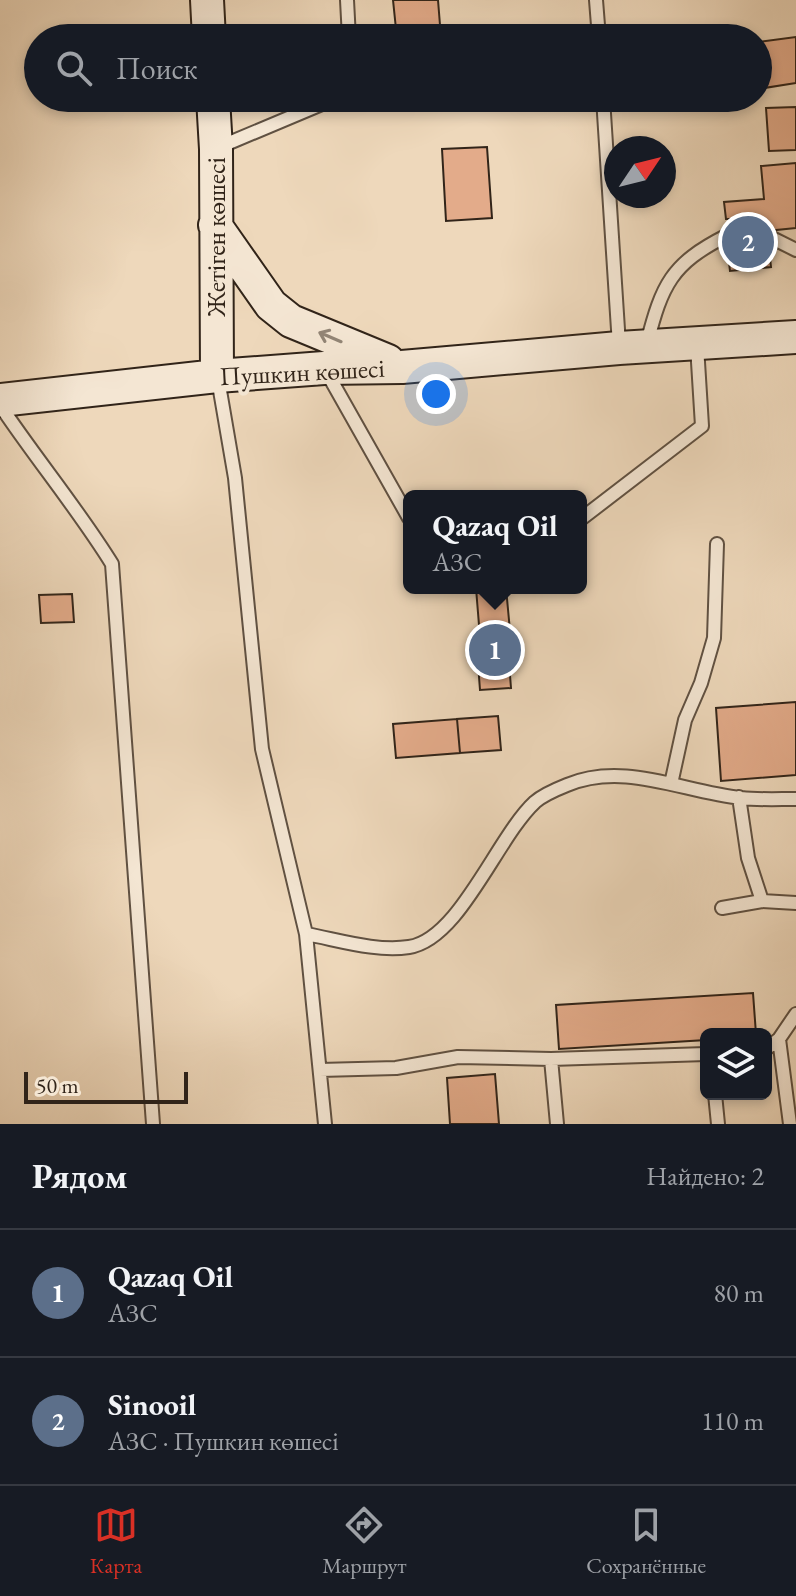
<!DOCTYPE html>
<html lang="ru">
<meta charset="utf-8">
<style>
body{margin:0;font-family:"EB Garamond",serif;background:#20242c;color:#f1f3f6}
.controls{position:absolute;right:24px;bottom:24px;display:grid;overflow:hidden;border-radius:12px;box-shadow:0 4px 12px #0003}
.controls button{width:72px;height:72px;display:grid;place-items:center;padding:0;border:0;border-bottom:2px solid #363941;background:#171b24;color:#f1f3f6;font:40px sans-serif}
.compass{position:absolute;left:604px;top:136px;width:72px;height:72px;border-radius:50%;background:#171b24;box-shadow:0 4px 12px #0003;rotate:55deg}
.scale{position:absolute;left:24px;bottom:20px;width:164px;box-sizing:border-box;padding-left:8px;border:4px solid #312419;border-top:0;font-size:22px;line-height:28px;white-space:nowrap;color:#312419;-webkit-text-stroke:6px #f4e6d3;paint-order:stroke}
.you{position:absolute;left:436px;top:394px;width:28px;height:28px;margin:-20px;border:6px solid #fff;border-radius:50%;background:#1a73e8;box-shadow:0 0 0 12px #1a73e833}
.badge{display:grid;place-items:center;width:52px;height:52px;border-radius:50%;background:#d93025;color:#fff;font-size:26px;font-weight:700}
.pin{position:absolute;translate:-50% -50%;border:4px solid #fff;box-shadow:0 2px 8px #0006}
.popup{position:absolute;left:403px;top:490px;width:184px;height:104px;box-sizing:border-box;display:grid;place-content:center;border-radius:12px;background:#171b24;filter:drop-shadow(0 2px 6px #0005);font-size:26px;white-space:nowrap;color:#9ea1a6}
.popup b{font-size:30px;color:#f1f3f6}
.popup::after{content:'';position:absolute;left:50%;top:100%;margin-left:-16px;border:16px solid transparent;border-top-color:#171b24}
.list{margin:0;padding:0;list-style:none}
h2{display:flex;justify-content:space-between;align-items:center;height:104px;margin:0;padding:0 32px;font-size:34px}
h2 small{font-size:26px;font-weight:400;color:#9ea1a6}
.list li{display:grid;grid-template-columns:52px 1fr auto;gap:24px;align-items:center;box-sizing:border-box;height:128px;padding:0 32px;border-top:2px solid #363941}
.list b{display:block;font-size:30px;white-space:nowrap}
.list p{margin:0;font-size:26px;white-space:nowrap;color:#9ea1a6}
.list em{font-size:26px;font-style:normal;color:#9ea1a6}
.icon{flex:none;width:44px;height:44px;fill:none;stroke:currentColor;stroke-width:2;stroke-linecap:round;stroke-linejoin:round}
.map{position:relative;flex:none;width:796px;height:1124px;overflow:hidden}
.search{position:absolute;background:#171b24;box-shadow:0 4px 12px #0003;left:24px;right:24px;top:24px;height:88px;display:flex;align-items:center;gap:20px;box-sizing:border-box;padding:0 28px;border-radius:44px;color:#9ea1a6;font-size:30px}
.sheet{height:360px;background:#171b24}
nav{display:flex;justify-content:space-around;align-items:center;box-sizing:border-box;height:112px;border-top:2px solid #363941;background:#171b24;font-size:22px;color:#9ea1a6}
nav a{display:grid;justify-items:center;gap:4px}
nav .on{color:#d93025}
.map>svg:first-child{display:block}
.building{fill:#e3ab8a;stroke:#312419;stroke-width:2}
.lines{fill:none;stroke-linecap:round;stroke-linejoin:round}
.lane-casing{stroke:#605142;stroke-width:16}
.secondary-casing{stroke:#312419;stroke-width:36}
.lane{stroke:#f4e6d3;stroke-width:12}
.secondary{stroke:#f4e6d3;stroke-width:32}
.oneway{stroke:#928576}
.labels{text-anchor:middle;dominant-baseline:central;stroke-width:8;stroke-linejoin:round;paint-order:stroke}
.street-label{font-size:26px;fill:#312419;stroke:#f4e6d3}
</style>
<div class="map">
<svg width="796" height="1124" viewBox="0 0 796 1124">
<rect width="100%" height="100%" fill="#eed8bb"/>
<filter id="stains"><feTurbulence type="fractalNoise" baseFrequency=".0025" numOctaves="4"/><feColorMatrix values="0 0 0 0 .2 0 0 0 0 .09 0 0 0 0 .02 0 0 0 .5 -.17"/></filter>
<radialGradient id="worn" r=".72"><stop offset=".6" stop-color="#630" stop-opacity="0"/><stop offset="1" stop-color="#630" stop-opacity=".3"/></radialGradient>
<!-- building -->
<path class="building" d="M 393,0 L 438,0 L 440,25 L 396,29 Z
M 476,33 L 476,38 L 394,37 Z
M 796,37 L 796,83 L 758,89 L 758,42 Z
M 796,107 L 796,150 L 769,151 L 766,108 Z
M 487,147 L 492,218 L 446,221 L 442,149 Z
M 796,163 L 796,228 L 767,231 L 771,267 L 730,271 L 725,228 L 732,227 L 731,219 L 726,219 L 724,202 L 764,199 L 761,166 Z
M 476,588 L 506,588 L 513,663 L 509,663 L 511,688 L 480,690 L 478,663 L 482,662 Z
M 72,594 L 74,622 L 41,623 L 39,595 Z
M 796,702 L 796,775 L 721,781 L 716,708 Z
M 498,716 L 501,750 L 460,753 L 457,719 Z
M 457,719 L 460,753 L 396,758 L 393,724 Z
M 753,993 L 756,1034 L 706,1034 L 706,1040 L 559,1049 L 556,1005 Z
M 495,1074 L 499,1124 L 450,1124 L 447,1078 Z"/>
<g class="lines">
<!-- lane casing -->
<g class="lane-casing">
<path id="lane" d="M 347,0 L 349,38
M 596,0 L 599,38
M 603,98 L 619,345
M 217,148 L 336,98
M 768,236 L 796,250
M 647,343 C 662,285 671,264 726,236
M 326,371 L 409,518
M 218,379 L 235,478 L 262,749 L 306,934 L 325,1124
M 0,405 C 36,459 78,509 112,564 L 153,1124
M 581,519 L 702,426 L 697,346
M 671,784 L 685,720 L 701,683 L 714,638 L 717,544
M 739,797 L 748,858 L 762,901
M 722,908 L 762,901 L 796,903
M 306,934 C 339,940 376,952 409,947 C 460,939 497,837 535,802 C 543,795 557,789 567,785 C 624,761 683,792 741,798 C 759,800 778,799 796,799
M 779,1039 L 790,1124
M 766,1049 L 779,1039 L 796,1014
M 551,1059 L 557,1124
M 320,1070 L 396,1068 L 458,1057 L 551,1059 L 706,1054
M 715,1094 L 718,1124"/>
</g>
<!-- secondary casing -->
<g class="secondary-casing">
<path id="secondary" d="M 207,0 L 209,38
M 213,98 L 216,149 L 217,376
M 215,225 L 271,305 L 291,321 L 388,361
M 0,400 L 217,376 L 324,368 L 402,367 L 619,348 L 796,337"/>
</g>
<!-- lane -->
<use href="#lane" class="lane"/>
<!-- secondary -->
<use href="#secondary" class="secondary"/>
</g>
<!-- one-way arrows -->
<defs><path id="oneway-shaft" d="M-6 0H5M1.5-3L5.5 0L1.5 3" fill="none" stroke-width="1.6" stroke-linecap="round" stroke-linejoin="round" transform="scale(2)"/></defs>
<use class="oneway" href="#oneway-shaft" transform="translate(330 337) rotate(-157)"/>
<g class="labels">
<!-- street labels -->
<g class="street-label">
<text transform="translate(216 237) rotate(-90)">Жетіген көшесі</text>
<text transform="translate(302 372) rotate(-3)">Пушкин көшесі</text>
</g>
</g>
<rect width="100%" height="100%" filter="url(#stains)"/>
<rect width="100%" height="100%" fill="url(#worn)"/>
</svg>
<div class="controls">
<button><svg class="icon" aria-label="layers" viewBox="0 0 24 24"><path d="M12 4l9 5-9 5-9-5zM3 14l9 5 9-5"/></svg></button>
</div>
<svg class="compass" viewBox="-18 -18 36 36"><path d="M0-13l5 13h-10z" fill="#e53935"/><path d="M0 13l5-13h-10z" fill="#9ea1a6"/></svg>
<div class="scale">50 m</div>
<div class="you"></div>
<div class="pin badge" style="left:495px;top:650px;background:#5c6f8a">1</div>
<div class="popup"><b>Qazaq Oil</b>АЗС</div>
<div class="pin badge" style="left:748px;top:242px;background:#5c6f8a">2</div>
<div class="search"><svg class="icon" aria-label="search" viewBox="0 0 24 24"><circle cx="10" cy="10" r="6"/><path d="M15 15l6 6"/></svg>Поиск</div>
</div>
<section class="sheet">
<h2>Рядом<small>Найдено: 2</small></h2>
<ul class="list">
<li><span class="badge" style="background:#5c6f8a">1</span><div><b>Qazaq Oil</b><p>АЗС</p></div><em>80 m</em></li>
<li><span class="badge" style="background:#5c6f8a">2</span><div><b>Sinooil</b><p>АЗС · Пушкин көшесі</p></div><em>110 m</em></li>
</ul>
</section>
<nav>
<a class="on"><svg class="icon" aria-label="map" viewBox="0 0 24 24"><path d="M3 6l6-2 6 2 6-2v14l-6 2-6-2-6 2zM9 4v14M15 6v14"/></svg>Карта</a>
<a><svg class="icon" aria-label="directions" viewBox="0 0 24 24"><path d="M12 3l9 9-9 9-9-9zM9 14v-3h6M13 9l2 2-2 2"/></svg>Маршрут</a>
<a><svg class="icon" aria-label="saved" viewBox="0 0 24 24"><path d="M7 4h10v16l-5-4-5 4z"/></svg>Сохранённые</a>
</nav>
